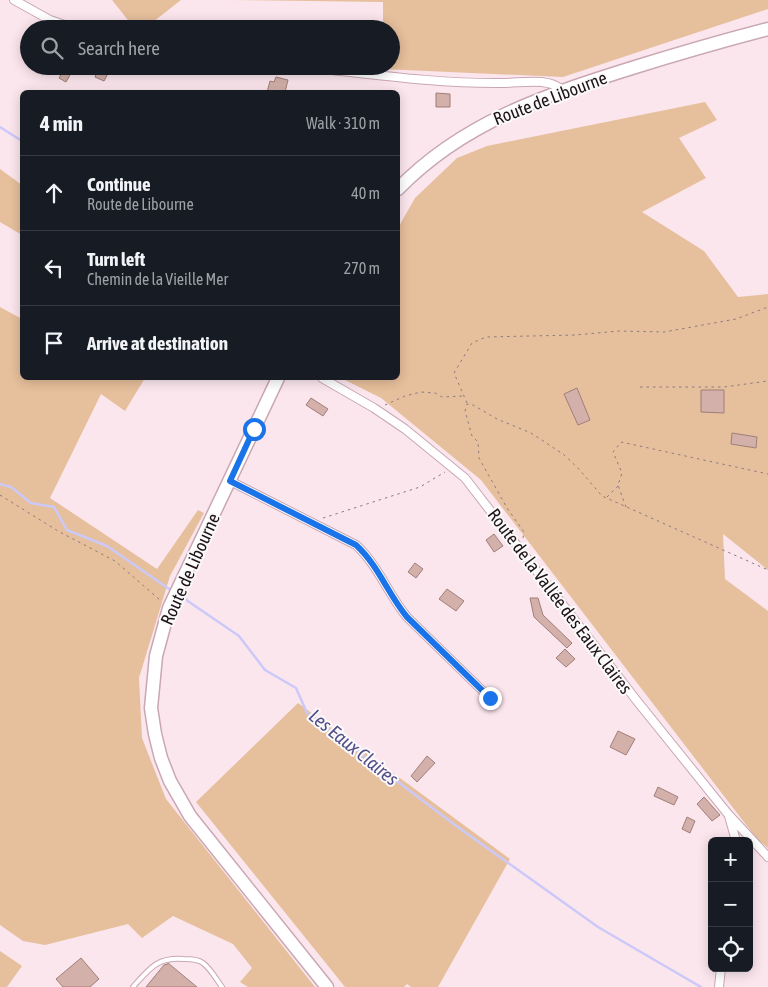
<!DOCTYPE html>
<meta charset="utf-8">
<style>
body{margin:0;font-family:"Asap Condensed",sans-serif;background:#242831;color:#f1f3f6}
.controls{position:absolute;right:15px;bottom:15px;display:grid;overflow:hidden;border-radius:8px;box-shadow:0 2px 12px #0003}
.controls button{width:45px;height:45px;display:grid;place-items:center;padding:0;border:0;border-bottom:1px solid #363941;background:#171b24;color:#f1f3f6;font:25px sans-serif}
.stop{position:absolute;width:15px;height:15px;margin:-11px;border:4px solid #1a73e8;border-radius:50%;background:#fff}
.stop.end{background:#1a73e8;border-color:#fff;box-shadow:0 1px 5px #0008}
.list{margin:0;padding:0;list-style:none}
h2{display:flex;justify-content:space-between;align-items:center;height:65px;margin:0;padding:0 20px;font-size:21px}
h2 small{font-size:16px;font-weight:400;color:#9ea1a6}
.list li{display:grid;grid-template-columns:32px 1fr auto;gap:15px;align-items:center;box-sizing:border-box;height:75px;padding:0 20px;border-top:1px solid #363941}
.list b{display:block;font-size:19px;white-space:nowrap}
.list p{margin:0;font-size:16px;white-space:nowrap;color:#9ea1a6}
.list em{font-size:16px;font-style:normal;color:#9ea1a6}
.icon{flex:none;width:28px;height:28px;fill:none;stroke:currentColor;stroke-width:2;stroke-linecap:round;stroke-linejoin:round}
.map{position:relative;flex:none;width:768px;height:987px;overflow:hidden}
.search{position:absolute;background:#171b24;box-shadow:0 2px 12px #0003;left:20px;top:20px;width:380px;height:55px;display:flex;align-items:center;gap:12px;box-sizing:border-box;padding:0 18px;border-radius:28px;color:#9ea1a6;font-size:19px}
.panel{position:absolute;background:#171b24;box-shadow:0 2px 12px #0003;left:20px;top:90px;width:380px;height:290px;border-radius:8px}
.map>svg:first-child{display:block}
.green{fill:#e6bf9c}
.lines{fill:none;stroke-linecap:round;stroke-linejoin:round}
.stream{stroke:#ccc9f9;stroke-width:2.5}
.building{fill:#d3b0aa;stroke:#a07f79}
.lane-casing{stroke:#c9a7b3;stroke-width:6}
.street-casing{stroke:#c9a7b3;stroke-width:10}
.primary-casing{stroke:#c9a7b3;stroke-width:15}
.path{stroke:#8c7b81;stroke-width:1;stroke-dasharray:2.5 4;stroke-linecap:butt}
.lane{stroke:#fff;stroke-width:4}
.street{stroke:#fff;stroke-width:8}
.primary{stroke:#fff;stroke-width:12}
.route{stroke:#1a73e8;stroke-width:6}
.labels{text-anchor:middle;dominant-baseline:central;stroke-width:4;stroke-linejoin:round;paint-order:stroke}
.street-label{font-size:18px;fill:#1e1216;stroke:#fafafa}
.water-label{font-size:19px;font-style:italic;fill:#544c88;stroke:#fafafa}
</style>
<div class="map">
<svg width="768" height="987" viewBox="0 0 768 987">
<rect width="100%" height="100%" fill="#fce6ee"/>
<!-- green -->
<path class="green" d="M 112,0 L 181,0 L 144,29 L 135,29 Z
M 230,0 L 768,0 L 768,9 L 563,77 L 382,69 L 382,66 L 391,66 L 391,29 L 383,29 L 383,2 Z
M 705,102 L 717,120 L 679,138 L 706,178 L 642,212 L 704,251 L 738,297 L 768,294 L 768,570 L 723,534 L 725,579 L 768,611 L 768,848 L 757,839 L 481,480 L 381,398 L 341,378 L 398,378 L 398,228 L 415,198 L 457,158 L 487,146 Z
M 0,169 L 22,185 L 22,235 L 0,222 Z
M 0,307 L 22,319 L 22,378 L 145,378 L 125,411 L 101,394 L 50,498 L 157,569 L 198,510 L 204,513 L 170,576 L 139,678 L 142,738 L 166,799 L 315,987 L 248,987 L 240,982 L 252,968 L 233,944 L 173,916 L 142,938 L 128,924 L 45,945 L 23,941 L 0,925 Z
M 298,703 L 510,859 L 438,987 L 411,987 L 407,984 L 404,987 L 345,987 L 196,802 Z
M 0,951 L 22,966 L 7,987 L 0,987 Z"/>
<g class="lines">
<!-- stream -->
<path class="stream" d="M 0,127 L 22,141
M 0,484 L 11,487 L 31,503 L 54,507 L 67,530 L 107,546 L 172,591
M 179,595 L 239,636 L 265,670 L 296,688 L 307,713 L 455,825 L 598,927 L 701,987"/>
</g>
<!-- building -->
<path class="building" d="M 278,21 L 303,24 L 303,29 L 277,29 Z
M 66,66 L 75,66 L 66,82 L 59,78 Z
M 96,66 L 112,66 L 104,81 L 95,77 L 96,74 L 93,72 Z
M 276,77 L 288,80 L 285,92 L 267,92 L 270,81 L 274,82 Z
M 436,93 L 450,94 L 450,107 L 436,107 Z
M 577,388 L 590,420 L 578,425 L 564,394 Z
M 701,390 L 724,390 L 724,413 L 701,412 Z
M 311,398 L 328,409 L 323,416 L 306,405 Z
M 732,433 L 757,437 L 756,448 L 731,444 Z
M 494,534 L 503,546 L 494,552 L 486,540 Z
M 415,563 L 423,569 L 416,578 L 408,572 Z
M 447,589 L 464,601 L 456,611 L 439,599 Z
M 530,598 L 538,598 L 543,615 L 572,643 L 567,648 L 534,617 Z
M 565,649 L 575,659 L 566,667 L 556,658 Z
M 618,731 L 635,739 L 626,755 L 610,747 Z
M 427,756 L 435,763 L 417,782 L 411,776 Z
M 658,787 L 678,797 L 674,805 L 654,796 Z
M 704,797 L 720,815 L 712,821 L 697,804 Z
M 687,817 L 695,821 L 690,833 L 682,829 Z
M 81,958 L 99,979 L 90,987 L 63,987 L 56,979 Z
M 168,964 L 168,963 L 197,987 L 146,987 L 164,965 Z"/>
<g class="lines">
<!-- lane casing -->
<g class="lane-casing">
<path id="lane" d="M 133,987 C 150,968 157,957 184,959 C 190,959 198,959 203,963 C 211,969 216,979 222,987"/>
</g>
<!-- street casing -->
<g class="street-casing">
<path id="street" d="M 14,0 L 50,20 L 76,29
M 295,66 C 364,73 434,84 504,83 C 522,83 548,77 562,90
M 322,378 L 374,408 L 405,429 L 465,478 L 637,701 L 728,814 L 768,857
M 230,481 L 356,545 C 378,565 388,594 407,617 L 491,699
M 729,816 L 736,841
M 719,987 L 721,968"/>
</g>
<!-- primary casing -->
<g class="primary-casing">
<path id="primary" d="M 398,189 C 463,122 546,95 632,68 C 677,54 722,41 768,29
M 278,378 L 169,608 L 156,656 L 151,708 L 155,734 L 161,758 L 170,781 L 190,816 L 327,987"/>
</g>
<!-- path -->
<path class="path" d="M 640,387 L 724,387 L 768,381
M 467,403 L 454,373 L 472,343 L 486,337 L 575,335 L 619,331 L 664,332 L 736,319 L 768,307
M 385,405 L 405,396 L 421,392 L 435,393 L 442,397 L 463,396
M 0,495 L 58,531 L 115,561 L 160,600
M 607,497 L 618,486
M 626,507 L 618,485 L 622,473 L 613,452 L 621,442 L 768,474
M 323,518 L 420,487 L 445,472
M 523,538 L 524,532 L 507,508 L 479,458 L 478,442 L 472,436 L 465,411 L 467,404 L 473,405 L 497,419 L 531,433 L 563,454 L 578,468 L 602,496 L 768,570"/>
<!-- lane -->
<use href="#lane" class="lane"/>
<!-- street -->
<use href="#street" class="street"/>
<!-- primary -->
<use href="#primary" class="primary"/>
</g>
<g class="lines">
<!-- route -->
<path class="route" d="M 254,429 L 230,481 L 356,545 C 378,565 388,594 407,617 L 490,698"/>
</g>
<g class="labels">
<!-- street labels -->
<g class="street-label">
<text transform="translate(550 98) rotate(-21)">Route de Libourne</text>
<text transform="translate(190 569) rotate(-66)">Route de Libourne</text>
<text transform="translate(560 601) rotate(53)">Route de la Vallée des Eaux Claires</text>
</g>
<!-- water labels -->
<g class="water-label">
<text transform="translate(354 747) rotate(39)">Les Eaux Claires</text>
</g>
</g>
</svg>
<div class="controls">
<button>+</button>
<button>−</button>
<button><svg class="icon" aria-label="locate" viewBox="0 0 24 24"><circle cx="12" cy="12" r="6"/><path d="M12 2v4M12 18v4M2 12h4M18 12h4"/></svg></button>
</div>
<div class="stop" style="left:254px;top:429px"></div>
<div class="stop end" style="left:490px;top:698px"></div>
<div class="search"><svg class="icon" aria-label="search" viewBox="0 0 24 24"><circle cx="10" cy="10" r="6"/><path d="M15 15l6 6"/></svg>Search here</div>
<section class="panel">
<h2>4 min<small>Walk · 310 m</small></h2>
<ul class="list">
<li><svg class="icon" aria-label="ahead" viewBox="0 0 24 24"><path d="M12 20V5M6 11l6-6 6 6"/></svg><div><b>Continue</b><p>Route de Libourne</p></div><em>40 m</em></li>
<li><svg class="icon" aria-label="left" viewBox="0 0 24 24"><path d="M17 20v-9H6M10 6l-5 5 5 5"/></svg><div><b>Turn left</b><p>Chemin de la Vieille Mer</p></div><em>270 m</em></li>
<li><svg class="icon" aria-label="arrive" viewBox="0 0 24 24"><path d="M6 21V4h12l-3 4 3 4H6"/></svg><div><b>Arrive at destination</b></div></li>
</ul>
</section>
</div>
